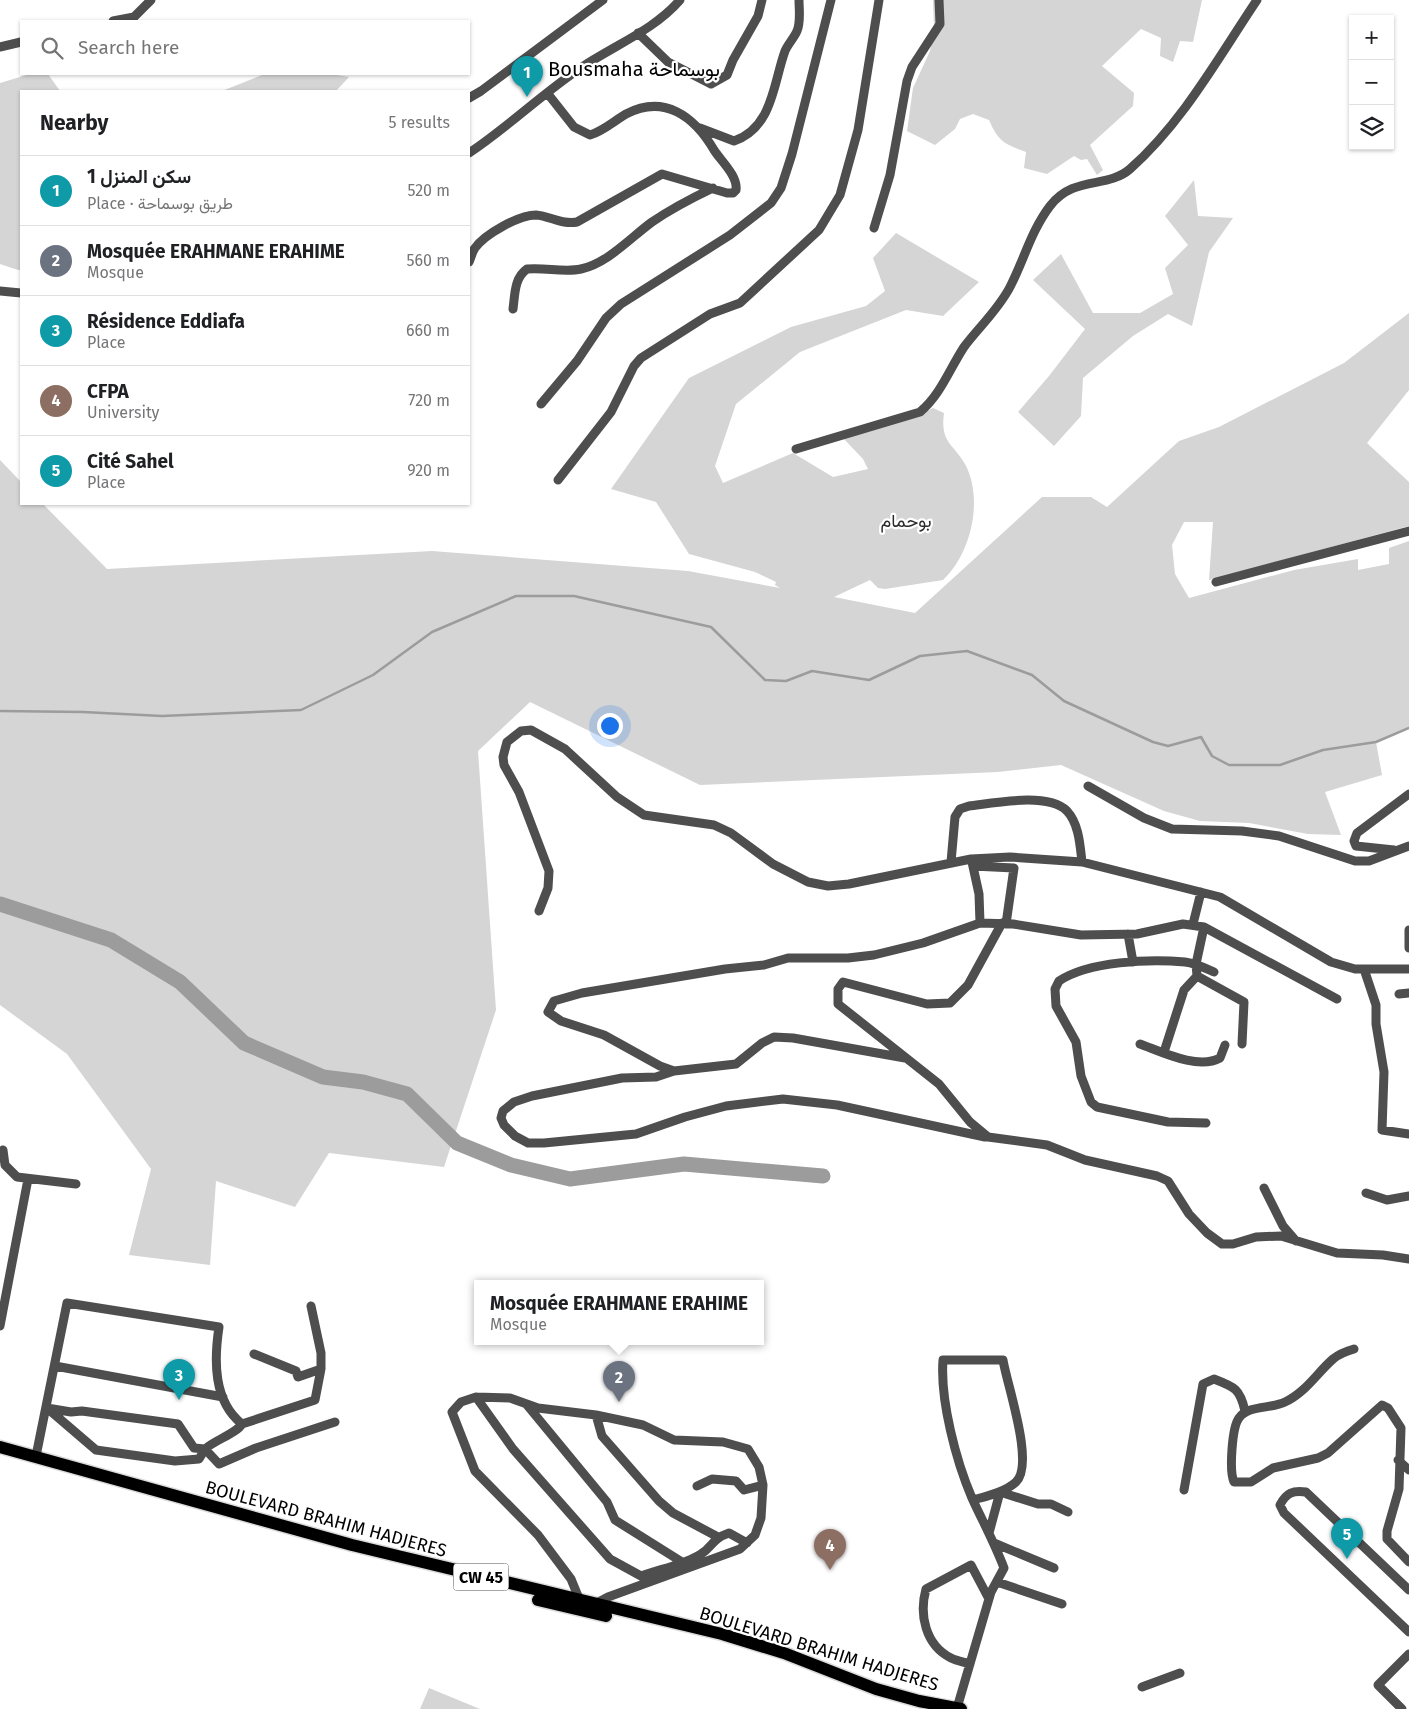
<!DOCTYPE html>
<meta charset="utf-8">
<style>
body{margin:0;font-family:"Fira Sans",Vazirmatn,sans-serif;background:#f2f2f2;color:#202124}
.controls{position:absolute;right:15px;top:15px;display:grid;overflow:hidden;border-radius:0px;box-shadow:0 1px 4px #0004}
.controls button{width:45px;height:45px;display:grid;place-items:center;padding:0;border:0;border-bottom:1px solid #e0e0e0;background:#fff;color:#202124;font:25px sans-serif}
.you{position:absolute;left:609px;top:725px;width:18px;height:18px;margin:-12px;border:4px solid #fff;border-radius:50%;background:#1a73e8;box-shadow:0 0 0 8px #1a73e833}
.badge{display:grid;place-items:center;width:32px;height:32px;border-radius:50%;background:#000;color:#fff;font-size:16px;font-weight:700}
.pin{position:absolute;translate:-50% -41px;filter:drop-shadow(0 1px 2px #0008)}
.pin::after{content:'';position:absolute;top:26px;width:18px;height:15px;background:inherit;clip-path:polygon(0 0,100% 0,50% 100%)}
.popup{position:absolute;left:474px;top:1280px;width:290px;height:65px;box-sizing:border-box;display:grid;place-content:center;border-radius:0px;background:#fff;filter:drop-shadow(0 1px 4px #0005);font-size:16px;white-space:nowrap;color:#757577}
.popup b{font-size:19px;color:#202124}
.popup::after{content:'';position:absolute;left:50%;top:100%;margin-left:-10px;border:10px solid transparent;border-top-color:#fff}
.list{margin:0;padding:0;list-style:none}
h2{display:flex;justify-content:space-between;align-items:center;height:65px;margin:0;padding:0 20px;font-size:21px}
h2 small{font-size:16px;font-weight:400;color:#757577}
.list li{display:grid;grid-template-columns:32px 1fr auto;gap:15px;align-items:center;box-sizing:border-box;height:70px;padding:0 20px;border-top:1px solid #e0e0e0}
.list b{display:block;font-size:19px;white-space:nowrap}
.list p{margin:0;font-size:16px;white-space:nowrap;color:#757577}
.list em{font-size:16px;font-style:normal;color:#757577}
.icon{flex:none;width:28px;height:28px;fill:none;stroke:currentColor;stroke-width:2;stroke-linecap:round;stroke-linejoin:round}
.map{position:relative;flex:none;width:1409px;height:1709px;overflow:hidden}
.search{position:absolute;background:#fff;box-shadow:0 1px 4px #0004;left:20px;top:20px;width:450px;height:55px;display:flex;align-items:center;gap:12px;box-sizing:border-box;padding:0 18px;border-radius:0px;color:#757577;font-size:19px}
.panel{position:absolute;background:#fff;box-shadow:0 1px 4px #0004;left:20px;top:90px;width:450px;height:415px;border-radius:0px}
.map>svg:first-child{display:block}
.green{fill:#d5d5d5}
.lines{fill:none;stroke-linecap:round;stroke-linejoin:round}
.stream{stroke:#9c9c9c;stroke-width:2.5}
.river{stroke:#9c9c9c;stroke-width:15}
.primary-casing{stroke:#dbdbdb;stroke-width:15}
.minor{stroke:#4e4e4e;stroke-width:9}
.primary{stroke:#000;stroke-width:12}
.labels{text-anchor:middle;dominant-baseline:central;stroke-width:4.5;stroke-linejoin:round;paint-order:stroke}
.shield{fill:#fff;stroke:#4c4c4c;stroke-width:1}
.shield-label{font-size:16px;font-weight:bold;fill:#000}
.park-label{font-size:18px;fill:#2c2c2c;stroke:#fff}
.street-label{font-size:18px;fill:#000;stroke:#fff}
.quarter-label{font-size:20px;fill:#000;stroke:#fff}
</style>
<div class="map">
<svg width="1409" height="1709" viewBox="0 0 1409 1709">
<rect width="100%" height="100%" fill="#fff"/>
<!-- green -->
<path class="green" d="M 933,0 L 1202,0 L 1193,42 L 1180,41 L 1173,62 L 1160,56 L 1161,38 L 1141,29 L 1102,66 L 1134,93 L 1133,106 L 1090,145 L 1103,170 L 1097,175 L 1087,159 L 1081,160 L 1074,156 L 1047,174 L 1024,168 L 1026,152 C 1004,144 998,141 989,120 L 973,114 L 960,119 L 955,129 L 935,145 L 907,131 L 913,88 L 930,51 L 934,28 Z
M 30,74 L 48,74 L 60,91 L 21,91 L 21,270 L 18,270 L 0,264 L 0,83 Z
M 265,74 L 331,74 L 349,77 L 336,91 L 222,91 Z
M 1194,180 L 1198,216 L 1233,218 L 1209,252 L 1192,326 L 1168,314 L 1133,336 L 1083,378 L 1081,416 L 1054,446 L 1018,412 L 1049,376 L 1085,329 L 1033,280 L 1061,254 L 1093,313 L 1140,313 L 1173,294 L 1165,268 L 1188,245 L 1165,216 Z
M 896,233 L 979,282 L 943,316 L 906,310 L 800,352 L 736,404 L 715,466 L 723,483 L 793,453 L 833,477 L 868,469 L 863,459 L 843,438 L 913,418 L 933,408 L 944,413 C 940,443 953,443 965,464 C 984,499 971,554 943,580 L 885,589 L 878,588 L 870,580 L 834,597 L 915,613 L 1042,497 L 1091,497 L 1107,507 L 1179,441 L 1219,427 L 1344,363 L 1409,313 L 1409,390 L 1367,443 L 1409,482 L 1409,526 L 1209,580 L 1213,522 L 1184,522 L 1172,545 L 1175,574 L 1189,598 L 1294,570 L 1358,559 L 1358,570 L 1389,564 L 1389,548 L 1409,541 L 1409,728 L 1376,742 L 1382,775 L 1325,792 L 1341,835 L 1308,834 L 1249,823 L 1200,821 L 1164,811 L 1061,765 L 998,772 L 700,785 L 530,702 L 478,751 L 496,1010 L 444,1167 L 329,1153 L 295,1207 L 216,1181 L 210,1265 L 129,1255 L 151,1169 L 67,1054 L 0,1005 L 0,460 L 21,482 L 21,504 L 43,504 L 107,569 L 432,551 L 688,571 L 780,588 L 775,585 L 776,582 L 755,572 L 689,554 L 656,502 L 611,489 L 689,378 L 791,327 L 866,306 L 885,291 L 873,258 Z
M 429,1688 L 480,1709 L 420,1709 Z"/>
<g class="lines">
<!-- stream -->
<path class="stream" d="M 0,711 L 83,712 L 162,716 L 301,710 L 373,675 L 432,632 L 516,596 L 574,596 L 711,627 L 765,680 L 786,681 L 812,671 L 869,680 L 920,656 L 967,651 L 1032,675 L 1064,701 L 1153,742 L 1168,746 L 1201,737 L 1212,756 L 1229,765 L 1280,765 L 1323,750 L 1376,742 L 1409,728"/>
<!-- river -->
<path class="river" d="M 0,904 L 111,940 L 180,982 L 244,1043 L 323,1077 L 363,1082 L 407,1094 L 457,1143 L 511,1165 L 570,1179 L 684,1164 L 823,1176"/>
<!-- primary casing -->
<g class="primary-casing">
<path id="primary" d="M 0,1447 L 352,1545 L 722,1634 L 784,1653 L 876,1689 L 919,1701 L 961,1709
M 538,1600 L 606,1616"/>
</g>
<!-- minor -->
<path class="minor" d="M 113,21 L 134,17 L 151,0
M 638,33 L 668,62 L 711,84 L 727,75 L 733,60 L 758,16 L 762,0
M 0,47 L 21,42
M 469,98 L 481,91 L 603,0
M 700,128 L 734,141 C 773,127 773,84 785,51 C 788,44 794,38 797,31 C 801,22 799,10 799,0
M 469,153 C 508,127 543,93 582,67 C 615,45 654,30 680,0
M 874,228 L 890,175 L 907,81 L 912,67 L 940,24 L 939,0
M 469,262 C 471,258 472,252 475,248 C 485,234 519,215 536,215 C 550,216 562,225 577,222 L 662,174 L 727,193 L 733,193 L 736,190 C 738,176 721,161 714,150 C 694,116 664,94 626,114 C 614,121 603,131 590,135 L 574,127 L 548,94
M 0,291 L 21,293
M 513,309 C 515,295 514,278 527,269 C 545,267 564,273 581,269 C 608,263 630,238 652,222 C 671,209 692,198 713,188
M 541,404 L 577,361 L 606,318 L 621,304 L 730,235 L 771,203 L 781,188 L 792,154 L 831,0
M 796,449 L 920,412 C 941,394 949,370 964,347 C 979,327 998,310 1010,287 C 1024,260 1031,231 1050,206 C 1074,175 1107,189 1130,169 C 1183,122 1218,58 1257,0
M 558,480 L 611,412 L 634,366 L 641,358 L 710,314 L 740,303 L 819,230 L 840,195 L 858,130 L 879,0
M 1216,582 L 1409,531
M 1088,786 L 1144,818 L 1172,829 L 1242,831 L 1279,836 L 1355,861 L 1369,861 L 1409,846
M 1394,850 L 1356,846 L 1354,841 L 1357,833 L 1409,794
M 951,862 L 955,817 L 960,809 L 969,806 C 994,803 1048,792 1067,811 C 1079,824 1080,845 1082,862
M 972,862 L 979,894 L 980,923
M 973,866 L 1014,868 L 1006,924
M 539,911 L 548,888 L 549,871 L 519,792 L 504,765 L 503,757 L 507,742 L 521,731 L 531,730 L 565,749 L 617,797 L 644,815 L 714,825 L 731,833 L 773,864 L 808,882 L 828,886 L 849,884 L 971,859 L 1010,857 L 1082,862 L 1220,897 L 1331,962 L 1355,969 L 1409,969
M 1002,923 L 968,985 L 950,1003 L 927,1004 L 843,982 L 838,989 L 838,1004 L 939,1084 L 970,1122 L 988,1137 L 1047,1145 L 1085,1160 L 1157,1176 L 1168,1181 L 1189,1214 L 1207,1233 L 1222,1244 L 1233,1244 L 1256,1237 L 1281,1236 L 1337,1253 L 1383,1255 L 1409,1259
M 1193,924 L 1201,892
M 1409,930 L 1409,948
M 1128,934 L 1133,962
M 1364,969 L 1376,1005 L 1376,1024 L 1384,1072 L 1382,1130 L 1409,1134
M 1197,976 L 1244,1002 L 1242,1044
M 1399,994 L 1409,993
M 1140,1044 C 1162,1052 1198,1070 1220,1058 L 1225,1045
M 1164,1052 L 1184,990 L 1197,976 L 1196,964 L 1204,927
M 905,1058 L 793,1038 L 774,1037 L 762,1043 L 736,1064 L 674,1071 L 660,1066 L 604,1035 L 561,1021 L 548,1012 L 554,1001 L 582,993 L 725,969 L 764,965 L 788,958 L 848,958 L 874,955 L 923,943 L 980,923 L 1013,924 L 1081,935 L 1137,934 L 1183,924 L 1204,927 L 1337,999
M 674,1071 L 656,1077 L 622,1078 L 532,1096 L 514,1102 L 503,1111 L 501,1118 L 504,1125 L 515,1136 L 528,1143 L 544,1143 L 636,1134 L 685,1117 L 726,1106 L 783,1099 L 837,1105 L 985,1137
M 1206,1123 L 1168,1122 L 1097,1107 L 1091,1102 L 1081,1076 L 1076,1042 L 1056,1006 L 1055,989 L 1059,981 C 1089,961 1149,959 1185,962 C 1195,963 1205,968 1214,972
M 3,1150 L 5,1165 L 17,1177 L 76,1184
M 1264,1188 L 1283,1226 L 1296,1241
M 1366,1193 L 1387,1200 L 1409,1196
M 0,1326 L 28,1179
M 1354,1349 C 1347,1351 1339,1354 1333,1359 C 1317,1373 1305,1393 1285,1402 C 1271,1409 1248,1405 1239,1418 C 1232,1427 1229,1471 1234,1482 L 1251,1482 L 1273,1468 L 1318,1458 L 1328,1453 L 1382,1405 L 1388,1408 L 1401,1428 L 1399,1489 L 1387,1531 L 1387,1539 L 1409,1562
M 254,1354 L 296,1371 L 298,1377 L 321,1369
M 55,1366 L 223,1397
M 476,1397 L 513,1449 L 610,1559 L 641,1576 C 660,1569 684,1565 701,1554 C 713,1547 711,1539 729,1533 L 747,1543
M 527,1405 L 607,1502 L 615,1520 L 682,1562
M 47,1408 L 96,1450 L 175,1461 L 199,1459 L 205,1449 L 219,1464 L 256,1448 L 335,1422
M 47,1408 L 71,1412 L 82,1411 L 178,1424 L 194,1448 L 205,1449 C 215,1440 237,1433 242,1424
M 596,1415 L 602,1436 L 659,1501 L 673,1513 L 718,1537
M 36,1456 L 67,1303 L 219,1327 C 214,1360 213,1401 242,1424 L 315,1400 L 321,1369 L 321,1353 L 311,1306
M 1398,1460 L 1409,1470
M 697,1486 L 712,1479 L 736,1481 L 744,1490 L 763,1485
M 1184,1490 L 1203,1384 L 1214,1379 C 1235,1387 1240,1389 1245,1411
M 989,1533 L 1000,1492 L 1038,1504 L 1051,1504 L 1068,1512
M 994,1543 L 1054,1568
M 997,1582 L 1062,1604
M 1409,1590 L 1306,1492 C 1293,1490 1286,1493 1280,1505 L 1284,1513 L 1409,1632
M 580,1601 L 571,1579 L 538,1535 L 475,1471 L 452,1412 L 461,1402 L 476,1397 L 510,1398 L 538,1408 L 596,1415 L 643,1425 L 674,1440 L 723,1442 L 748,1449 L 759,1467 L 763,1485 L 761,1518 L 755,1535 L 740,1549 L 608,1597 L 595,1604
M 970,1664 C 964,1662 957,1661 951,1658 C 925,1645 919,1614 926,1589 L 971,1565 L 989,1599
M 1142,1687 L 1180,1673
M 957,1708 L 991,1592 L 1004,1568 C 995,1544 983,1522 972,1498 C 956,1461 940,1400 943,1360 L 1003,1360 C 1007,1385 1035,1464 1016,1482 C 1005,1492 987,1496 973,1500
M 1402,1709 L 1378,1685 L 1409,1654"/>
<!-- primary -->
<use href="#primary" class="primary"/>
</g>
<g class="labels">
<!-- shield labels -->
<rect class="shield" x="453.5" y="1563.5" width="55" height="27" rx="4"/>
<g class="shield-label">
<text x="481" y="1577">CW 45</text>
</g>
<!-- park labels -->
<g class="park-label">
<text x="906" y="521">بوحمام</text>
</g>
<!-- street labels -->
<g class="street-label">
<text transform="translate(326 1519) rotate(15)">BOULEVARD BRAHIM HADJERES</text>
<text transform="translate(819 1649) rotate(17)">BOULEVARD BRAHIM HADJERES</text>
</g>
<!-- quarter labels -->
<g class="quarter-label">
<text x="634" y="69">Bousmaha بوسماحة</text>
</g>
</g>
</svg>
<div class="controls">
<button>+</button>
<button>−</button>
<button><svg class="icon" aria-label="layers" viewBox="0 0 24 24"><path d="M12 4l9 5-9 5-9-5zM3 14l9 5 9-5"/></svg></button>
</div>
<div class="you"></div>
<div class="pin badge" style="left:527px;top:97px;background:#0f9aa8">1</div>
<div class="pin badge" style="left:619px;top:1402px;background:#6b7280">2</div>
<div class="popup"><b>Mosquée ERAHMANE ERAHIME</b>Mosque</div>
<div class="pin badge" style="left:179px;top:1400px;background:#0f9aa8">3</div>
<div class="pin badge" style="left:830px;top:1570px;background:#8d6e63">4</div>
<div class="pin badge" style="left:1347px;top:1559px;background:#0f9aa8">5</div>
<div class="search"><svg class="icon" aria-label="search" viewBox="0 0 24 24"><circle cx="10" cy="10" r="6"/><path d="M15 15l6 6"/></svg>Search here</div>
<section class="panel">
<h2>Nearby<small>5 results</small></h2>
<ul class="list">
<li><span class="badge" style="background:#0f9aa8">1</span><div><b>سكن المنزل 1</b><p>Place · طريق بوسماحة</p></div><em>520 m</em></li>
<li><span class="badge" style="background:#6b7280">2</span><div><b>Mosquée ERAHMANE ERAHIME</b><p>Mosque</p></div><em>560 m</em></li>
<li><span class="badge" style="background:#0f9aa8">3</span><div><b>Résidence Eddiafa</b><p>Place</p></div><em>660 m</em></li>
<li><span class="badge" style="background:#8d6e63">4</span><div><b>CFPA</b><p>University</p></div><em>720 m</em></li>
<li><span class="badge" style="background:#0f9aa8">5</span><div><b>Cité Sahel</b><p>Place</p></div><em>920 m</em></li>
</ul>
</section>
</div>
